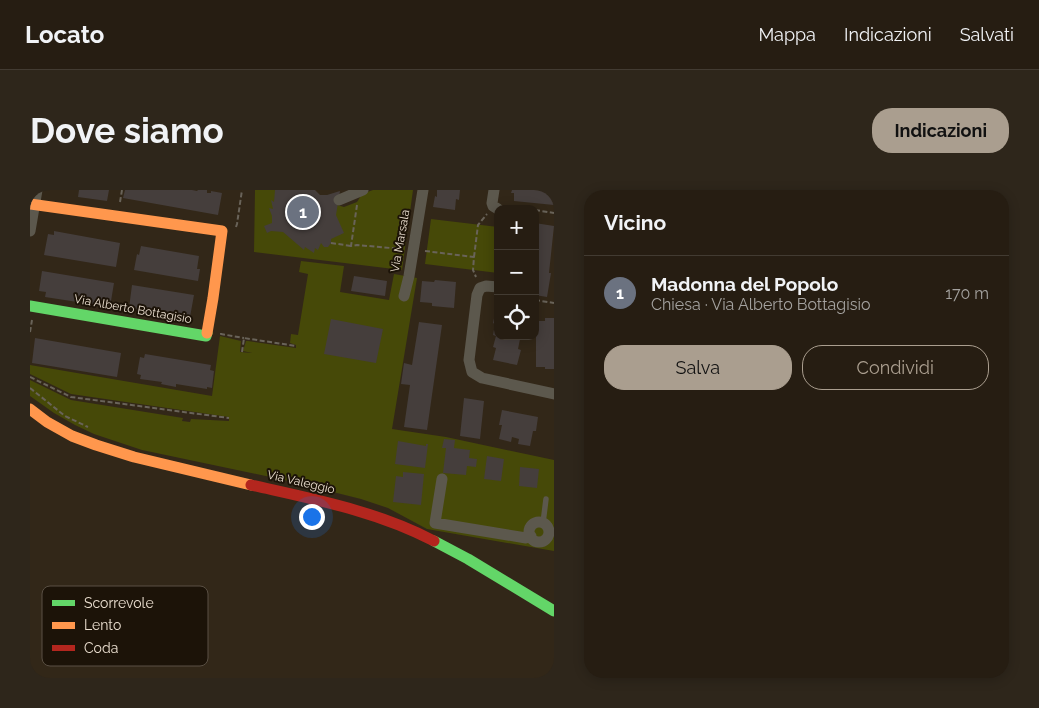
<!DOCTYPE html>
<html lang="it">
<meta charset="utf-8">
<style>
body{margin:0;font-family:Raleway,sans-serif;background:#2e261b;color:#f1f3f6}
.controls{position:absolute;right:15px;top:15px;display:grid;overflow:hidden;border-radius:10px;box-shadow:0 2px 12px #0003}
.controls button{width:45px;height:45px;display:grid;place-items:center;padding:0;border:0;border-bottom:1px solid #423b32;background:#261d12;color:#f1f3f6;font:25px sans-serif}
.you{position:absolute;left:281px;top:326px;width:18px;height:18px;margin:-12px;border:4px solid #fff;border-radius:50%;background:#1a73e8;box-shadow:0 0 0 8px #1a73e833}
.badge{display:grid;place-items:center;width:32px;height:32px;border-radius:50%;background:#aa9e8f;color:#fff;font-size:16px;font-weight:700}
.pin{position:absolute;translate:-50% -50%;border:2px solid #fff;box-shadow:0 1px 5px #0006}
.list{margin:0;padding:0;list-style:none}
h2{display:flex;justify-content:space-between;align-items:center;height:65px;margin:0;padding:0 20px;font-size:21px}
h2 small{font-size:16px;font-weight:400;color:#a4a29f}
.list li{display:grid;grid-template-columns:32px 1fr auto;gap:15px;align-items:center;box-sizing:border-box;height:75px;padding:0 20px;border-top:1px solid #423b32}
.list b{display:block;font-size:19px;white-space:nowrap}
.list p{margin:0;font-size:16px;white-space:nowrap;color:#a4a29f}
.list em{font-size:16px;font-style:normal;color:#a4a29f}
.actions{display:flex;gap:10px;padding:15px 20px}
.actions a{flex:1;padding:11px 0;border:1px solid #aa9e8f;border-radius:20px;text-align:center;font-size:18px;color:#aa9e8f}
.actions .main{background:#aa9e8f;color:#111}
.icon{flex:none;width:28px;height:28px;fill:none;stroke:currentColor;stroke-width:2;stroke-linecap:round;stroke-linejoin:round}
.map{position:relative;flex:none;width:524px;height:488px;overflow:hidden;border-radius:20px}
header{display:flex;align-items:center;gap:30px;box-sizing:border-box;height:70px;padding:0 25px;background:#261d12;border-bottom:1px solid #423b32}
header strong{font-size:24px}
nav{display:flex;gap:28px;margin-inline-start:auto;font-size:18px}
.intro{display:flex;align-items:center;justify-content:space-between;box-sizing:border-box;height:120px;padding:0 30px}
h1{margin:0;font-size:35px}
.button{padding:12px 22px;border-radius:20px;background:#aa9e8f;color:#111;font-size:18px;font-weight:700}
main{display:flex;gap:30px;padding:0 30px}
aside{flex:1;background:#261d12;border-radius:20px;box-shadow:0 2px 12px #0003}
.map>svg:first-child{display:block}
.green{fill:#464908}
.building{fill:#453e3c}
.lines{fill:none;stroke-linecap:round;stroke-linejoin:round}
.path{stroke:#696359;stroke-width:2;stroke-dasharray:5 2.5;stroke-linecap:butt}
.lane{stroke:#5c584d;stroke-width:5.5}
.street{stroke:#5c584d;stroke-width:11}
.fast{stroke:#63d668;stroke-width:11}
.slow{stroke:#ff974d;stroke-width:11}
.jam{stroke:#b3261e;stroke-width:11}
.labels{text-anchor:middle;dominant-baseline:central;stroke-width:4;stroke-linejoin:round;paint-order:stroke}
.street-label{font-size:12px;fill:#eadecf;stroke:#1c1308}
.key{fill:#1c1308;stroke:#5a5044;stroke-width:1}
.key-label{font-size:14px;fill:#eadecf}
</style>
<header>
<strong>Locato</strong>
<nav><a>Mappa</a><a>Indicazioni</a><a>Salvati</a></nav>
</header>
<div class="intro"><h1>Dove siamo</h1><a class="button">Indicazioni</a></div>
<main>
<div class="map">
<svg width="524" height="488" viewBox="0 0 524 488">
<rect width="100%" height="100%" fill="#322718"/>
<!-- green -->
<path class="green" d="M 225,0 L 255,0 L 314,17 L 327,12 L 332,4 L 343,0 L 383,0 L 372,80 L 224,62 Z
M 401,29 L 468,37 L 468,83 L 395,74 Z
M 271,71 L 314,76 L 310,102 L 359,110 L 364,84 L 387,88 L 362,239 L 416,247 L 524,270 L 524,361 L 397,339 L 358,318 L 331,309 L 259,291 L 112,260 L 64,244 L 45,235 L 24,223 L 0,206 L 0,190 L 41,210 L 153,228 L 152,231 L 160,232 L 161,229 L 199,231 L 199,227 L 41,204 L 0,184 L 0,175 L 182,206 L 190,146 L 211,151 L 210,162 L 222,163 L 213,161 L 216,151 L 218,151 L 266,158 L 266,155 L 260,153 L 261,144 L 268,145 L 278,84 L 269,82 Z"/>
<!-- building -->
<path class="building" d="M 49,0 L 79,0 L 77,11 L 48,7 Z
M 95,0 L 162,0 L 167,1 L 168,0 L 177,0 L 177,3 L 181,3 L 181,1 L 192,3 L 188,25 L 93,8 Z
M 245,0 L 285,0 L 290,5 L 297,5 L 310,1 L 306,25 L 314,43 L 301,49 L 301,53 L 298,57 L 294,57 L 291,53 L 288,60 L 285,58 L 284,63 L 275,57 L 274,60 L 253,42 L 241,41 L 237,43 L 234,36 L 242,33 L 242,26 L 239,18 L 243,19 L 241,10 L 244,12 Z
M 407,0 L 430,0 L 429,10 L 426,9 L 425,20 L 403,17 L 405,6 L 407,7 Z
M 482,0 L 524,0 L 524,15 L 484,11 L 484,3 L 481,3 Z
M 505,33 L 524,36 L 519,83 L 521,83 L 517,107 L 505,105 Z
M 24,41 L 90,53 L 86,77 L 14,65 L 18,44 L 24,45 Z
M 111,56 L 169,66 L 167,79 L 170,79 L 168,91 L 104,80 L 107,64 L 109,65 Z
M 12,81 L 84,93 L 80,117 L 15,107 L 16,102 L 9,101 Z
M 324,86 L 357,91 L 355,106 L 321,101 Z
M 405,90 L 426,92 L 424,118 L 402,116 L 402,113 L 390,112 L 392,91 L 404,92 Z
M 102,95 L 164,105 L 160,127 L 138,124 L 138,126 L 120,124 L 120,121 L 99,118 Z
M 467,114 L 468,146 L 488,146 L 487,148 L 490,149 L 488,159 L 491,160 L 487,175 L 463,170 L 466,158 L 463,157 L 466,146 L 463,145 L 465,134 L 463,133 Z
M 515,128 L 524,128 L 524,179 L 515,179 L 515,177 L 506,177 L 506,131 L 515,131 Z
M 301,129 L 353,139 L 346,173 L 294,164 Z
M 389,132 L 412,135 L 397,240 L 374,237 L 380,195 L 371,194 L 374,173 L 382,175 Z
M 5,148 L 91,163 L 87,187 L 2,173 Z
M 115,164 L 181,175 L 180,180 L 184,181 L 182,198 L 177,197 L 177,199 L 146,194 L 146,197 L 131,194 L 132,192 L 110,189 L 111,185 L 107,184 L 110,167 L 114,168 Z
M 434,208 L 454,211 L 450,249 L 430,246 Z
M 472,220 L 508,227 L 506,241 L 503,241 L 500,256 L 488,254 L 489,249 L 482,247 L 481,252 L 469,249 L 472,235 L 469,235 Z
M 414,249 L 425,250 L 424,258 L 440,260 L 439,268 L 447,269 L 446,277 L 437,276 L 436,285 L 413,283 L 416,258 L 412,258 Z
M 368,251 L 396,256 L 396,254 L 398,254 L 395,278 L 365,274 Z
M 457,266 L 474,269 L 471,291 L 454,289 Z
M 490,277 L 509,279 L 507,298 L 489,296 Z
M 373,282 L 394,284 L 391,315 L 363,312 L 366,286 L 373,287 Z"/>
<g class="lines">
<!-- path -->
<path class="path" d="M 90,12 L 92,0
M 327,15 L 321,56 L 327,55 L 372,59
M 505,20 L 524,23
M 206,37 L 207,34 L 212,0
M 301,53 L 321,56
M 395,61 L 444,67 L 443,80 L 446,87
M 444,67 L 448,35 L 457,24
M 505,110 L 524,113
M 0,142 L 2,130
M 191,143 L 191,144 L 214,148
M 212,162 L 214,148 L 266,156
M 0,187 L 41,207 L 199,228
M 0,198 L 35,226 L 58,237"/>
<!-- lane -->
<path class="lane" d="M 513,333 L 516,309"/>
<!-- street -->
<path class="street" d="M 464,0 L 462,13 L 463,16 L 468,19
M 309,10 L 333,0
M 0,41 L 7,0
M 468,97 L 456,96 L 450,98 L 447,105 L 439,170 L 442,182 L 452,188 L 524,204
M 374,106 L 379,86 L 393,0
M 412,289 L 405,333 L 496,348 L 501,346
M499 342a10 10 0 1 1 20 0a10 10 0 1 1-20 0Z"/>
<!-- fast -->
<path class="fast" d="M 0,116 L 176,146 L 177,143
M 404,351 L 438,369 L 524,421"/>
<!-- slow -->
<path class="slow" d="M 0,14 L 192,41 L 183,108 L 177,143
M 0,219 L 17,232 L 42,246 L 66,255 L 104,267 L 221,295"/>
<!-- jam -->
<path class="jam" d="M 221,295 C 283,309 347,321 404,351"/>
</g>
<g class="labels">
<!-- street labels -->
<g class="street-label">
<text transform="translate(370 51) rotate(-80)">Via Marsala</text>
<text transform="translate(103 119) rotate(10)">Via Alberto Bottagisio</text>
<text transform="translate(271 292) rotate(13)">Via Valeggio</text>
</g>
</g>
<!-- legend -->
<rect x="12" y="396" width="166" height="80" rx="8" class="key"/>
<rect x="22" y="410" width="23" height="6" fill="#63d668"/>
<rect x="22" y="432" width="23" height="7" fill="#ff974d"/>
<rect x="22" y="455" width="23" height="6" fill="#b3261e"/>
<g class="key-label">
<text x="54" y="418">Scorrevole</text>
<text x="54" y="440">Lento</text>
<text x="54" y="463">Coda</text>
</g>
</svg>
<div class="controls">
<button>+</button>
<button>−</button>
<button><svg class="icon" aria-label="locate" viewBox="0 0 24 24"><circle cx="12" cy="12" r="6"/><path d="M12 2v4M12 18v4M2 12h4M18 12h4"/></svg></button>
</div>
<div class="you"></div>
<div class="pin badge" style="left:273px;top:22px;background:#6b7280">1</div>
</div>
<aside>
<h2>Vicino<small></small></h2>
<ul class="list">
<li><span class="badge" style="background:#6b7280">1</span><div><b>Madonna del Popolo</b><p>Chiesa · Via Alberto Bottagisio</p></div><em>170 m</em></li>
</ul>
<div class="actions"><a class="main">Salva</a><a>Condividi</a></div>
</aside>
</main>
